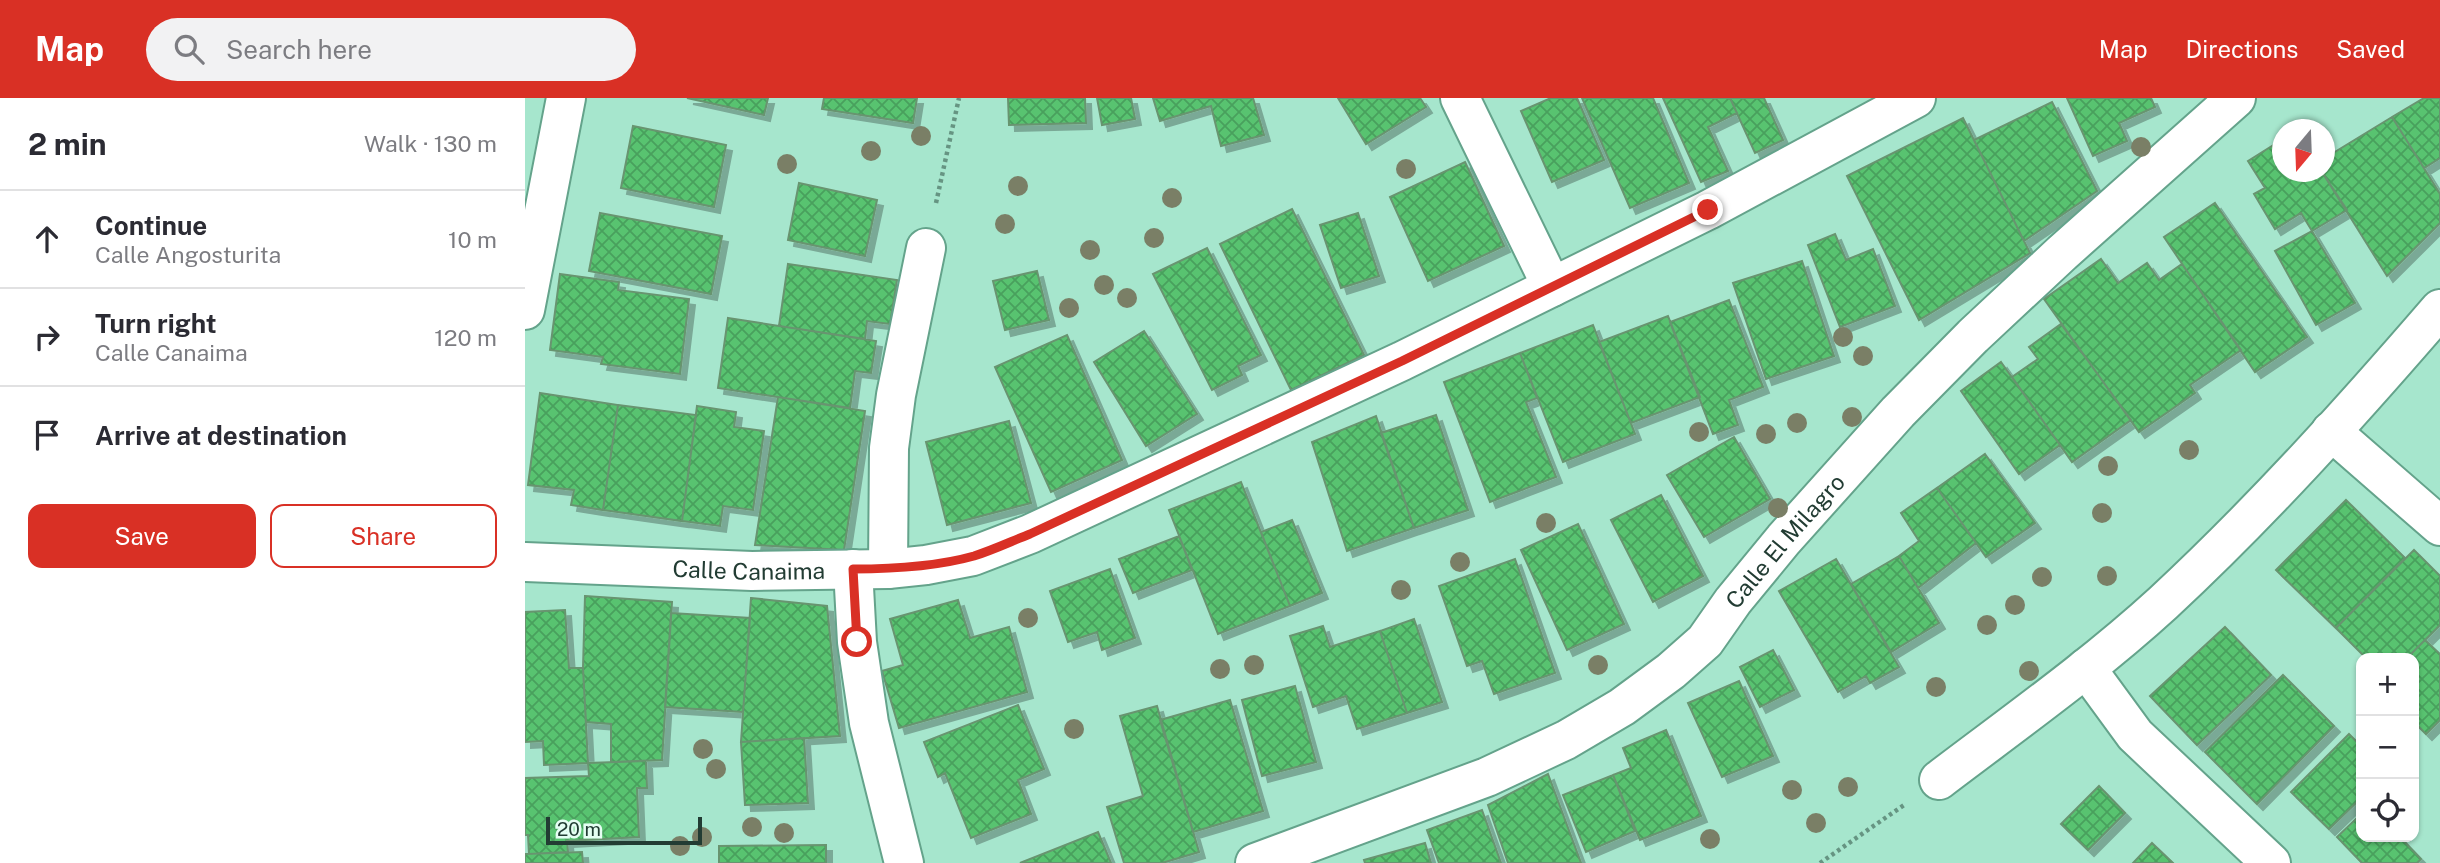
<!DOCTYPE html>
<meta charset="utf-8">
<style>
body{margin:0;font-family:"Public Sans",sans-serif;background:#f2f2f3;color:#2b2b33}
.controls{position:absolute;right:21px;bottom:21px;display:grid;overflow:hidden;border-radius:14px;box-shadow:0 2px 5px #0004}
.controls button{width:63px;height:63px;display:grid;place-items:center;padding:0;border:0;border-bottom:2px solid #e1e1e2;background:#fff;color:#2b2b33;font:35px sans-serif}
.compass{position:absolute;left:1747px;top:21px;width:63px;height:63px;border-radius:50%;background:#fff;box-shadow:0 2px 5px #0004;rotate:199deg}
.scale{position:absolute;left:21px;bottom:18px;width:156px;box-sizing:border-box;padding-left:7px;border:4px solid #223c33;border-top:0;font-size:19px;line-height:24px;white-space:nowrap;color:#223c33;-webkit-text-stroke:5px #e5fef3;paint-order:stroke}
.stop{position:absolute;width:21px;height:21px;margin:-16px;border:5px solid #d93025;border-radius:50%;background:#fff}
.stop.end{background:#d93025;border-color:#fff;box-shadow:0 2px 7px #0008}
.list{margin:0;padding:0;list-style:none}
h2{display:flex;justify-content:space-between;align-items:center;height:91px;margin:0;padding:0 28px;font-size:30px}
h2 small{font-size:23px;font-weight:400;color:#7c7c81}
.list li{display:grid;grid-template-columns:46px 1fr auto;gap:21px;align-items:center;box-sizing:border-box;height:98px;padding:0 28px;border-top:2px solid #e1e1e2}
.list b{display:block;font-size:26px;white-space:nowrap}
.list p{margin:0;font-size:23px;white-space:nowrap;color:#7c7c81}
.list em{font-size:23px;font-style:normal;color:#7c7c81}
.actions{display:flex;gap:14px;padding:21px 28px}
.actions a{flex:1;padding:16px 0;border:2px solid #d93025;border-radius:14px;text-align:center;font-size:24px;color:#d93025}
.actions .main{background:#d93025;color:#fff}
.icon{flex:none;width:38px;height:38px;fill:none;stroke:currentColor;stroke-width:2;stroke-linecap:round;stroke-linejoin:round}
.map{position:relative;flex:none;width:1915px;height:765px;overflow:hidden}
header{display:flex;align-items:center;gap:42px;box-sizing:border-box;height:98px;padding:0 35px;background:#d93025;color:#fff}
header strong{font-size:33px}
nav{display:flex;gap:38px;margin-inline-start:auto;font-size:24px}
.search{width:490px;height:63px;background:#f2f2f3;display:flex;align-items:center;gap:18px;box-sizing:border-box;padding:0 24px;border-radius:38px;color:#7c7c81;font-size:26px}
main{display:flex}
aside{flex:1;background:#fff}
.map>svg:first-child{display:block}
.building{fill:url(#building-cross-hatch);stroke:#68946f;stroke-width:2;filter:url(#shadow)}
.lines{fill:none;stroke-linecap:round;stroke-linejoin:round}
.street-casing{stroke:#64a38b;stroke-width:42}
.path{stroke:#669482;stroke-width:4.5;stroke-dasharray:3.5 3.5;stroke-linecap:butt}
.street{stroke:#fff;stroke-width:38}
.tree{fill:#7a7f66}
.route{stroke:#d93025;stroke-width:9}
.labels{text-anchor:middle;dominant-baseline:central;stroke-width:5;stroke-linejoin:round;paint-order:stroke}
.street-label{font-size:23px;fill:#223c33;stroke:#e5fef3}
</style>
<header>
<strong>Map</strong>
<div class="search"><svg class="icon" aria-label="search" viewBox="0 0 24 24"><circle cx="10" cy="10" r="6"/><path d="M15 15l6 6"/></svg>Search here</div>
<nav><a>Map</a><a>Directions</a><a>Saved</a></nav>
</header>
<main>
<aside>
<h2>2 min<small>Walk · 130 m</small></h2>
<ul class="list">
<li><svg class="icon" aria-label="ahead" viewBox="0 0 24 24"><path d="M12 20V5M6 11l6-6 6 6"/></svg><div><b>Continue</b><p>Calle Angosturita</p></div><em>10 m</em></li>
<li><svg class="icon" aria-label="right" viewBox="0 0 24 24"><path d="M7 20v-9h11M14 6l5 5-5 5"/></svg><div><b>Turn right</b><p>Calle Canaima</p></div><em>120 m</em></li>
<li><svg class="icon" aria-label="arrive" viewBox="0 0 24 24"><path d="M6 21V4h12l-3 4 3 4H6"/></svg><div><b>Arrive at destination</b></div></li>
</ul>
<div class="actions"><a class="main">Save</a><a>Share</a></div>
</aside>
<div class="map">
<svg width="1915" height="765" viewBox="0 0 1915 765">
<defs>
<pattern id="building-cross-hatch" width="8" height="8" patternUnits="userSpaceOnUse" patternTransform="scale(1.75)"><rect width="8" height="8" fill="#58c370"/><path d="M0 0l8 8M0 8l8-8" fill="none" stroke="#48a05d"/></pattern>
<filter id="shadow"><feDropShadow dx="6" dy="6" stdDeviation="0" flood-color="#0004"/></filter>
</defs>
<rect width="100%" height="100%" fill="#a6e6cd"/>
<!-- building -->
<path class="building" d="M 162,0 L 243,0 L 239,17 Z
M 299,0 L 392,0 L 388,25 L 297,11 Z
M 483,0 L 560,0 L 561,25 L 484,27 Z
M 572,0 L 606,0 L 610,21 L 577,27 Z
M 628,0 L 728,0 L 739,37 L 696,48 L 686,8 L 635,23 Z
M 813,0 L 895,0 L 901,9 L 841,46 Z
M 1026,0 L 1052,0 L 1079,62 L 1027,84 L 996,13 Z
M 1057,0 L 1128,0 L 1164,85 L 1105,110 Z
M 1138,0 L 1205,0 L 1212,15 L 1183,29 L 1203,73 L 1176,84 Z
M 1205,0 L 1239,0 L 1258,42 L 1230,55 Z
M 1542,0 L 1626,0 L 1630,9 L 1594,25 L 1602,43 L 1568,58 Z
M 1899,0 L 1915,0 L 1915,60 L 1899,70 L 1867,19 Z
M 1527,4 L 1572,93 L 1499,143 L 1449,42 Z
M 1867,19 L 1915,96 L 1915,125 L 1862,178 L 1797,74 L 1800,74 L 1800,60 Z
M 1438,20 L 1505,155 L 1394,222 L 1322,78 Z
M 108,28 L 201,47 L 189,109 L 96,90 Z
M 1758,41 L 1758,74 L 1797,74 L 1822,112 L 1787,133 L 1776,115 L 1750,131 L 1729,96 L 1740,90 L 1723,63 Z
M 940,64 L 979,148 L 903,183 L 865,99 Z
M 274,85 L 352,102 L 340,158 L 263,142 Z
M 1690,105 L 1782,239 L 1730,274 L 1639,139 Z
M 767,111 L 839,257 L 766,292 L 695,146 Z
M 75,115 L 197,138 L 186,196 L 64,173 Z
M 833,115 L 854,178 L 816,190 L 795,127 Z
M 1787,133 L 1830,205 L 1791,227 L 1750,153 Z
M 1310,136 L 1321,162 L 1348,151 L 1370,208 L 1315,229 L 1283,147 Z
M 682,150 L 736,257 L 713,268 L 717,277 L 687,292 L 628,176 Z
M 1576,161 L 1593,185 L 1622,165 L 1634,182 L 1657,166 L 1716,252 L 1665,287 L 1670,295 L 1614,334 L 1519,201 Z
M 1277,163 L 1309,258 L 1241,281 L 1208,185 Z
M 263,166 L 372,182 L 365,226 L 342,223 L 340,241 L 254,228 Z
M 512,173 L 524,222 L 480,232 L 468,183 Z
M 35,176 L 94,184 L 93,192 L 164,201 L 155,276 L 76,266 L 78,259 L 25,252 Z
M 1204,202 L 1238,289 L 1204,302 L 1213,327 L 1188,336 L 1145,224 Z
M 1143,218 L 1175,299 L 1106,325 L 1074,244 Z
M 203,220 L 351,243 L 346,275 L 330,273 L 325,310 L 193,290 Z
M 1536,226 L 1606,322 L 1547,364 L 1487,279 L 1513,261 L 1504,249 Z
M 1068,227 L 1110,336 L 1038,364 L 995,255 Z
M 619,233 L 672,316 L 621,348 L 569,264 Z
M 542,237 L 597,362 L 526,394 L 470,269 Z
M 995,255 L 1012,300 L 1001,304 L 1031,379 L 965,404 L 919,284 Z
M 1476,264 L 1535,347 L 1494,376 L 1436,293 Z
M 15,295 L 93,307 L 78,412 L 46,407 L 49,392 L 3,387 Z
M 253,299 L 340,313 L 319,452 L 230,447 Z
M 93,307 L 171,317 L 157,423 L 78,412 Z
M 172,308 L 211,314 L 209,329 L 239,333 L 228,412 L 198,408 L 195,428 L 157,423 Z
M 911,317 L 943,412 L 889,430 L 856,335 Z
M 851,318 L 889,430 L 822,453 L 787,344 Z
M 484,323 L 506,405 L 422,427 L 401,344 Z
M 1209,339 L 1245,401 L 1179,439 L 1142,377 Z
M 1460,356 L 1510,425 L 1461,459 L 1412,390 Z
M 716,384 L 765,508 L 693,536 L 644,412 Z
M 1412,390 L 1451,445 L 1393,490 L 1374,458 L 1394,443 L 1376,415 Z
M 1136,397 L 1178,478 L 1128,504 L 1086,422 Z
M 1821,402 L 1880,460 L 1811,530 L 1751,472 Z
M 767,422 L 797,495 L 765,508 L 736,434 Z
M 1053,426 L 1099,526 L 1042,552 L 996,452 Z
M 654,438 L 667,472 L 608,495 L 594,461 Z
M 1889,452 L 1915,478 L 1915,527 L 1882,560 L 1841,560 L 1811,530 Z
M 1374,458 L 1414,525 L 1366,554 L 1326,486 Z
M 990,461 L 1030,575 L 969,596 L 957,563 L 942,568 L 914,488 Z
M 1311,461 L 1374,569 L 1345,585 L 1341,578 L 1313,594 L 1254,493 Z
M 585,471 L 610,540 L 577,552 L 572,534 L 543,544 L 525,493 Z
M 60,498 L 147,504 L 137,662 L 86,664 L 86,626 L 61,624 L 58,570 Z
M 226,500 L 302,508 L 315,638 L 216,644 Z
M 433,502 L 445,540 L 484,529 L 502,594 L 374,630 L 357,573 L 378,567 L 365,521 Z
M 40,512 L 44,570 L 58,570 L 63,665 L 19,667 L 18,643 L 0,644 L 0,514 Z
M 146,515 L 225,520 L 218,614 L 140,609 Z
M 889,521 L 917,604 L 882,615 L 855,533 Z
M 798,528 L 805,549 L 855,533 L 882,615 L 832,631 L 821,598 L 788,609 L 765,538 Z
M 1700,529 L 1746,577 L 1672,647 L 1625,598 Z
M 1900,542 L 1915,556 L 1915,622 L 1901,636 L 1889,624 L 1889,560 L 1882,560 Z
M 1248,552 L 1269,592 L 1235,609 L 1215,569 Z
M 1758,577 L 1809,628 L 1732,706 L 1680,654 Z
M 1214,583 L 1248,658 L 1197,679 L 1163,605 Z
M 770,588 L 791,664 L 737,678 L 717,602 Z
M 705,602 L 738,713 L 668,734 L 635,622 Z
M 493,607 L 519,671 L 493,682 L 506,716 L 446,740 L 420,675 L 413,679 L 399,644 Z
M 632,608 L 674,754 L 637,765 L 599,765 L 582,709 L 618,698 L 595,618 Z
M 1141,632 L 1176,718 L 1115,742 L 1088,677 L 1106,670 L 1098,650 Z
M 1824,636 L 1836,648 L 1836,700 L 1804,731 L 1766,694 Z
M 279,640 L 283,705 L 220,707 L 216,644 Z
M 121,663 L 122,690 L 112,690 L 114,739 L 42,743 L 43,754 L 4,756 L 3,737 L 0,737 L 0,680 L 64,678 L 63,665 Z
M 1023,676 L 1056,765 L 983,765 L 963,707 Z
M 1088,677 L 1110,733 L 1061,754 L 1038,697 Z
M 1574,688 L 1600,715 L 1563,752 L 1536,726 Z
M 957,712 L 976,765 L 914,765 L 902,732 Z
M 1836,716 L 1836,739 L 1875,739 L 1896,761 L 1892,765 L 1837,765 L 1812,739 Z
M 573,734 L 586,765 L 495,765 Z
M 900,745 L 906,765 L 840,765 L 839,762 Z
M 1627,745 L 1648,765 L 1608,765 Z
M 301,747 L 301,765 L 194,765 L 194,748 Z
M 57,754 L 58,765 L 0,765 L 0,756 Z"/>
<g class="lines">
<!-- street casing -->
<g class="street-casing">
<g id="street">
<path d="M 935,0 L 1027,189"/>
<path d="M 0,212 L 41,0"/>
<path d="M 1806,333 L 1915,428"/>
<path id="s1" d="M 0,464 L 227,473 L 363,471 L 401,467 L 448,458 L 505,436 L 877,263 L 1183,112 L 1391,0"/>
<path d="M 328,471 L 332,544 L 344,625 L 379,765"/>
<path d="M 363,471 L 364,350 L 371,297 L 401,150"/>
<path d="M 1561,570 L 1610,637 L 1746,765"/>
<path d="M 1414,682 C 1489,625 1568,569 1638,505 C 1737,413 1827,313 1915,211"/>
<path id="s2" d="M 730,765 L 962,679 L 1041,642 L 1097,609 L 1146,573 L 1180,543 L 1208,503 L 1259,441 L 1373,314 L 1448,238 L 1537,155 L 1711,0"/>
</g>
</g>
<!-- path -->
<path class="path" d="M 411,105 L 434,0
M 1295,765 L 1379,707"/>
<!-- street -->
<use href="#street" class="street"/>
</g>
<!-- trees -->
<g class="tree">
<circle cx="396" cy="38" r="10"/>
<circle cx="1616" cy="49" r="10"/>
<circle cx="346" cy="53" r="10"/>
<circle cx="262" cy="66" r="10"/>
<circle cx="881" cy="71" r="10"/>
<circle cx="493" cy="88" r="10"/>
<circle cx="647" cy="100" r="10"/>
<circle cx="480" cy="126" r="10"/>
<circle cx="629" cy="140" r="10"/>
<circle cx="565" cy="152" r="10"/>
<circle cx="579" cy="187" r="10"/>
<circle cx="602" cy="200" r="10"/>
<circle cx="544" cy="210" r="10"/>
<circle cx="1318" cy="239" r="10"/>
<circle cx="1338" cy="258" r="10"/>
<circle cx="1327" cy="319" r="10"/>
<circle cx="1272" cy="325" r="10"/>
<circle cx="1174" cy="334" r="10"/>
<circle cx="1241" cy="336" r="10"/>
<circle cx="1664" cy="352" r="10"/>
<circle cx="1583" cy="368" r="10"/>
<circle cx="1253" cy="410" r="10"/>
<circle cx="1577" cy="415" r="10"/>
<circle cx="1021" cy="425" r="10"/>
<circle cx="935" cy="464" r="10"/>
<circle cx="1582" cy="478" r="10"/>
<circle cx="1517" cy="479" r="10"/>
<circle cx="876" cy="492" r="10"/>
<circle cx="1490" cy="507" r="10"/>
<circle cx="503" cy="520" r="10"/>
<circle cx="1462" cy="527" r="10"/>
<circle cx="729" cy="567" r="10"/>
<circle cx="1073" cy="567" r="10"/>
<circle cx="695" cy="571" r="10"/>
<circle cx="1504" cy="573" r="10"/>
<circle cx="1411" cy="589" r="10"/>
<circle cx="549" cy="631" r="10"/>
<circle cx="178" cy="651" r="10"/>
<circle cx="191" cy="671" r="10"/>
<circle cx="1323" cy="689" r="10"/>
<circle cx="1267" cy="692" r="10"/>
<circle cx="1291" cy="725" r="10"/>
<circle cx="227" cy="729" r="10"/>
<circle cx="259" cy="735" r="10"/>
<circle cx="177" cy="739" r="10"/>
<circle cx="1185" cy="741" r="10"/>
<circle cx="155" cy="748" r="10"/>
</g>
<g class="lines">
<!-- route -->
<path class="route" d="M 332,544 L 328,471 C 368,471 410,469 449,458 C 468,452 487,443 505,436 L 877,263 L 1183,112"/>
</g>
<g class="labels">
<!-- street labels -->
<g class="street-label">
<text stroke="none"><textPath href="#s2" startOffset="634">Calle El Milagro</textPath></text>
<text stroke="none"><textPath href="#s1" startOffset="224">Calle Canaima</textPath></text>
</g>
</g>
</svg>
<div class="controls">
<button>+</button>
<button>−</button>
<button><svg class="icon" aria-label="locate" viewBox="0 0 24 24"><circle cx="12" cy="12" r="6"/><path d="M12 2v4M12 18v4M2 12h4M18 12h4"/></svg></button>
</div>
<svg class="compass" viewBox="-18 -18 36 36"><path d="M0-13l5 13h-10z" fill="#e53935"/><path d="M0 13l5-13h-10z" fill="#7c7c81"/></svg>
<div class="scale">20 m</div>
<div class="stop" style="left:332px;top:544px"></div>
<div class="stop end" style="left:1183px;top:112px"></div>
</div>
</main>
